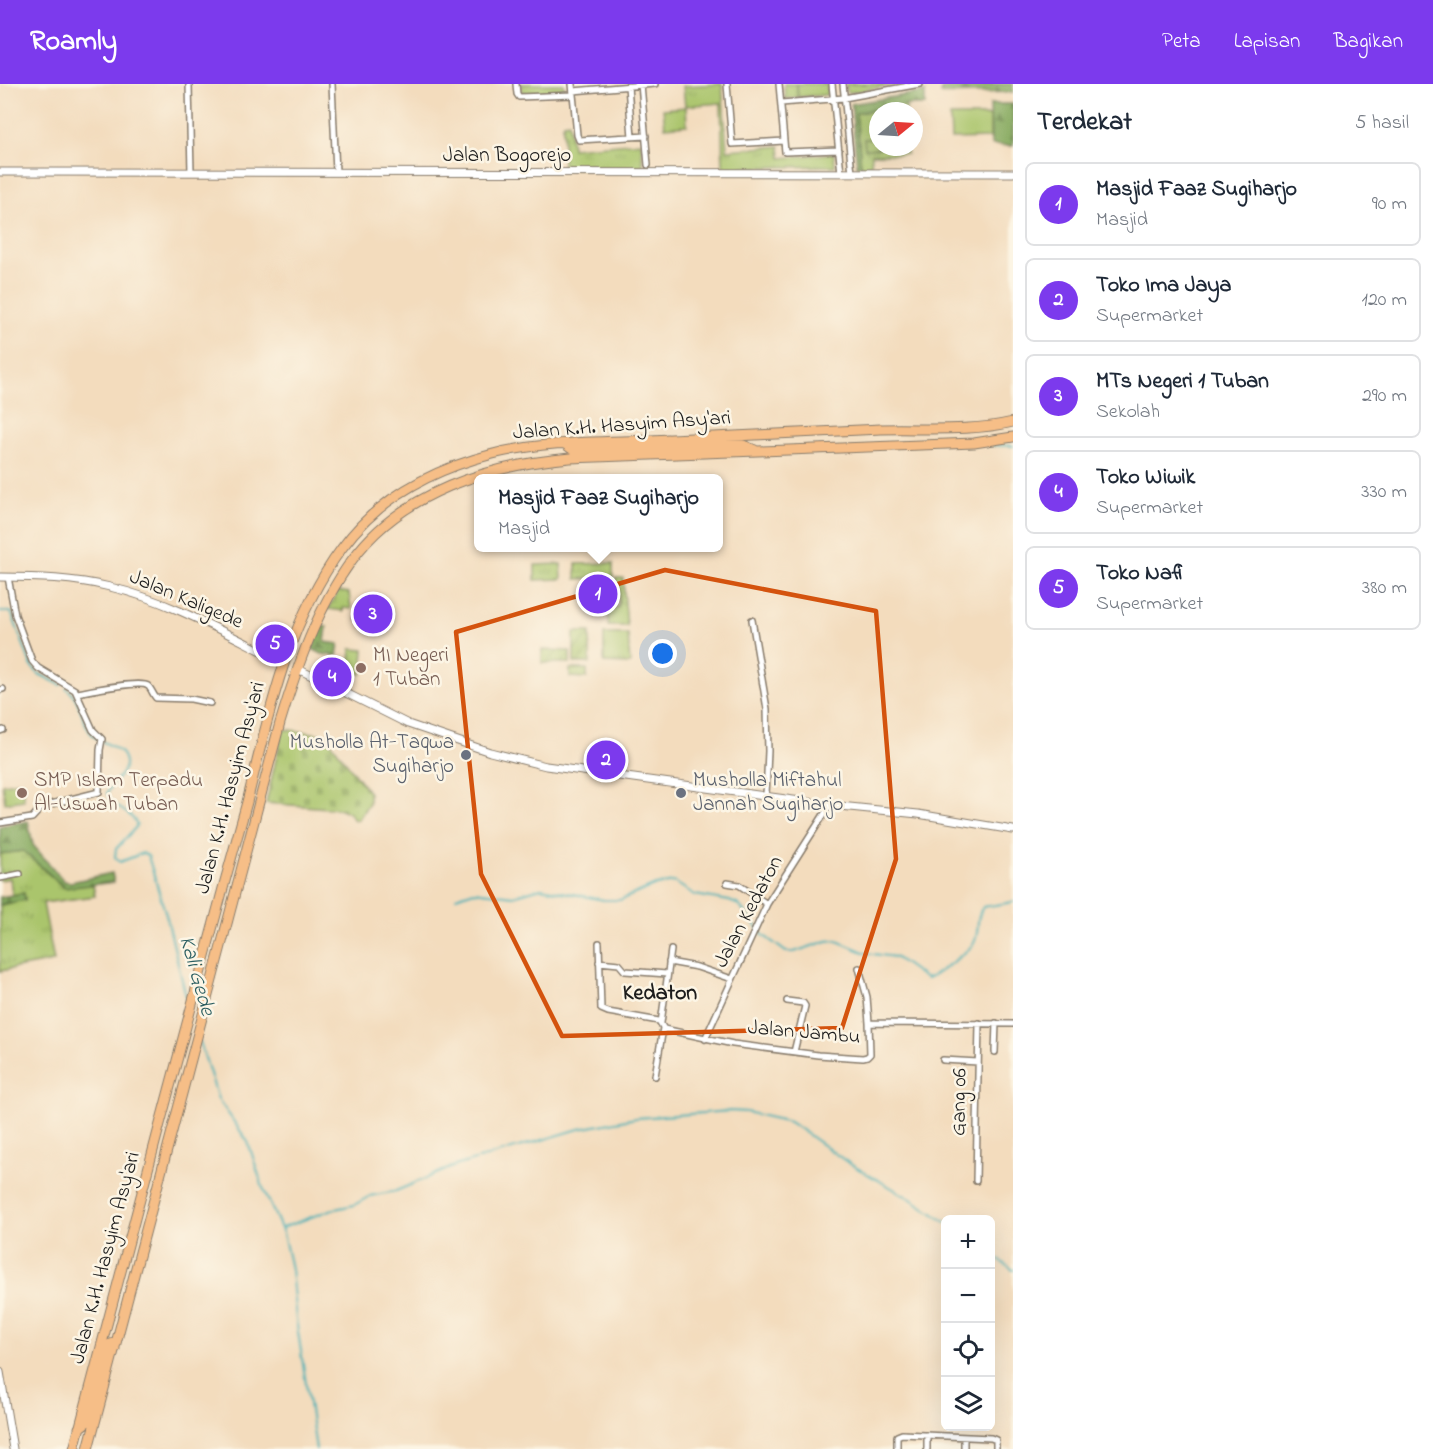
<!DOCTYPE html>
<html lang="id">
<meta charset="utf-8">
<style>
body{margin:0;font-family:"Indie Flower",sans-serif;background:#f2f2f3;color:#1f2937}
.controls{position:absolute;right:18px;bottom:18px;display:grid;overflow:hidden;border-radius:9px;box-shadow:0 6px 24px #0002}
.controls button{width:54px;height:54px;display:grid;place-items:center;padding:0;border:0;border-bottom:2px solid #e0e1e3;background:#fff;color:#1f2937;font:30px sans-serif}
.compass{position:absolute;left:869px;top:18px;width:54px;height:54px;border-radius:50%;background:#fff;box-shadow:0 6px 24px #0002;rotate:72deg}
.you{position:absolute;left:663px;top:570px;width:21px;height:21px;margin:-15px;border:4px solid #fff;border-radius:50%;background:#1a73e8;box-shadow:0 0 0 9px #1a73e833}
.badge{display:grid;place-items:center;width:39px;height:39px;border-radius:50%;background:#7c3aed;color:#fff;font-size:20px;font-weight:700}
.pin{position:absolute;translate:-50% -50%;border:3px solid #fff;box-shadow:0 2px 6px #0006}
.popup{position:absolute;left:474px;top:390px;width:249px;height:78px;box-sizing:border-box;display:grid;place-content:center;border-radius:9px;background:#fff;filter:drop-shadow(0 2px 4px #0005);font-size:20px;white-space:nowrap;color:#747a83}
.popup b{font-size:22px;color:#1f2937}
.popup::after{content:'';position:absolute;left:50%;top:100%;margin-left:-12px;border:12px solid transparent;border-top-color:#fff}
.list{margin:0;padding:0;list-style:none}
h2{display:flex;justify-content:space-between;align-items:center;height:78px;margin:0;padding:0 24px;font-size:26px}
h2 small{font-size:20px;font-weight:400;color:#747a83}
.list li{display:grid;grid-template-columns:39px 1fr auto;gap:18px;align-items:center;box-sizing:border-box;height:84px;margin:0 12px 12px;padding:0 12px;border:2px solid #e0e1e3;border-radius:9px}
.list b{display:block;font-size:22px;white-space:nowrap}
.list p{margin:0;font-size:20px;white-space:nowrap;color:#747a83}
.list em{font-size:20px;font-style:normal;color:#747a83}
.icon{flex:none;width:33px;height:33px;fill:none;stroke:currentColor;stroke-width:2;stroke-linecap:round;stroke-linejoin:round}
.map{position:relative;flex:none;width:1013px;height:1365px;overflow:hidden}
header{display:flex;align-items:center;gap:36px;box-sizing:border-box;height:84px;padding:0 30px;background:#7c3aed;color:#fff}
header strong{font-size:28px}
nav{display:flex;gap:33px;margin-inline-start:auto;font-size:21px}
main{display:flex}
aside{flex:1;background:#fff}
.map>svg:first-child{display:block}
.grass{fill:url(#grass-tufts);stroke:#637044;stroke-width:1.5}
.forest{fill:url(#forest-firs);stroke:#52633e;stroke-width:1.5}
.cemetery{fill:url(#cemetery-stones);stroke:#637044;stroke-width:1.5}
.park{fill:#aac56c;stroke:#637044;stroke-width:1.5}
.garden{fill:url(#garden-furrows);stroke:#637044;stroke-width:1.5}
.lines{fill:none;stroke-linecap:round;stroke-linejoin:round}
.stream{stroke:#3eafb6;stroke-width:2}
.minor-casing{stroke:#887c6c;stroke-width:8}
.tertiary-casing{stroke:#887c6c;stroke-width:9}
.trunk-casing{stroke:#887c6c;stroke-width:11}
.minor{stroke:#fff;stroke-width:5}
.tertiary{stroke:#fff;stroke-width:7}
.trunk{stroke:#f6be87;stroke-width:9}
.marked{fill:none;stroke:#d4530e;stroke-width:4.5;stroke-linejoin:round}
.education-dot{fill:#8d6e63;stroke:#fcf5e5;stroke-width:2}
.worship-dot{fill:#6b7280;stroke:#fcf5e5;stroke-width:2}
.labels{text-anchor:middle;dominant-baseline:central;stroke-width:5;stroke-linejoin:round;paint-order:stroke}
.street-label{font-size:21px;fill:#1c1c1c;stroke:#fcf5e5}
.education-label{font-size:21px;fill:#785e54;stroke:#fcf5e5;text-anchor:start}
.worship-label{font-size:21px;fill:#5b616d;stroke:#fcf5e5;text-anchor:end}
.water-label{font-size:22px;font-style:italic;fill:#2b5e61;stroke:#fcf5e5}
.neighbourhood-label{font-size:22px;font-weight:bold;fill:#1c1c1c;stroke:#fcf5e5}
</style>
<header>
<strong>Roamly</strong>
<nav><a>Peta</a><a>Lapisan</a><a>Bagikan</a></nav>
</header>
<main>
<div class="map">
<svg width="1013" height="1365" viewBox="0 0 1013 1365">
<defs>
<pattern id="grass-tufts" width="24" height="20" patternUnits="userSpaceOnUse" patternTransform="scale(1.5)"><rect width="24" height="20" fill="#aac56c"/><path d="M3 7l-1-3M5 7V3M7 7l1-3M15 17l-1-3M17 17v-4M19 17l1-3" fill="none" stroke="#92a95d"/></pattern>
<pattern id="forest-firs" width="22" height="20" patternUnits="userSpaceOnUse" patternTransform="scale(1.5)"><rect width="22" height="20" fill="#87aa60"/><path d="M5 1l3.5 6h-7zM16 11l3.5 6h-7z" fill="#6e8a4e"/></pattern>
<pattern id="cemetery-stones" width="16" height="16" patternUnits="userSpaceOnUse" patternTransform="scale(1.5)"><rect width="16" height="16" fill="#aac56c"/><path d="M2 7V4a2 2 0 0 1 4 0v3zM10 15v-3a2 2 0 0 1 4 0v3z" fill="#92a95d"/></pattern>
<pattern id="garden-furrows" width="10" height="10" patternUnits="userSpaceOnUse" patternTransform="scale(1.5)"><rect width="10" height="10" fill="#aac56c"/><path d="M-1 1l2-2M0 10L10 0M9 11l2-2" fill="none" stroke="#92a95d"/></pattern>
</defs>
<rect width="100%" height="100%" fill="#fcf5e5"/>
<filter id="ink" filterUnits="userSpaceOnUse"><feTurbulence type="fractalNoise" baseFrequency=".0167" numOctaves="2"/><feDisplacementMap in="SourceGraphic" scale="12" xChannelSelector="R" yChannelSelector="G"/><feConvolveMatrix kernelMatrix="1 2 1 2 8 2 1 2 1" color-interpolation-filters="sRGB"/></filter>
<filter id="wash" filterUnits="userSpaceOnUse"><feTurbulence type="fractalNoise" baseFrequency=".008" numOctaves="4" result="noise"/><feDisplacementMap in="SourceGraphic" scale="24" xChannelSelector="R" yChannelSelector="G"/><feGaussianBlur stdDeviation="1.35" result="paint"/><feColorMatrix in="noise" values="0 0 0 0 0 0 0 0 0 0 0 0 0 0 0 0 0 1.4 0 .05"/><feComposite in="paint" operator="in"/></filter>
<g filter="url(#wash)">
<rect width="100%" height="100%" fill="#f3dcbd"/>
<!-- grass -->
<path class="grass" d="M 722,0 L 727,66 L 780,62 L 781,74 L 834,69 L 835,82 L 723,84 L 721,19 L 685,22 L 683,2 Z
M 784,0 L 797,0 L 798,13 L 785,15 Z
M 906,21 L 906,27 L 878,27 L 878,63 L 907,63 L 907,70 L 872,70 L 871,82 L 861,82 L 856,29 Z
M 686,23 L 687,41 L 665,43 L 663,25 Z
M 569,38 L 572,64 L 641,58 L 643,84 L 563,84 L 563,39 Z
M 613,479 L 613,494 L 576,495 L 576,480 Z
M 561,480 L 562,495 L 535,496 L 535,481 Z
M 616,494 L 623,494 L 627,542 L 608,542 L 609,523 L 618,523 L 619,503 L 616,503 Z
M 338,507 L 349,509 L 351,525 L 343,524 L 343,527 L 328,525 Z
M 604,550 L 628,550 L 630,580 L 604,579 Z
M 23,767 L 63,803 L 93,800 L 95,812 L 43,819 L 54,877 L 0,887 L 0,821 L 25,816 L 24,809 L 12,811 L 10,794 L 0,796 L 0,770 Z"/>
<!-- forest -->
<path class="forest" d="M 982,0 L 1013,0 L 1013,8 L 941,10 L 941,5 Z
M 925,8 L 925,21 L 906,21 L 856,29 L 861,82 L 857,82 L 851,20 Z
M 990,20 L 1013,20 L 1013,62 L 991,61 Z
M 321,542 L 327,543 L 325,558 L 339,560 L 337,572 L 322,570 L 312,565 Z
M 28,737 L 33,761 L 64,797 L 71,798 L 112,789 L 114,798 L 65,804 L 23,767 L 0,770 L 0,742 Z
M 24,809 L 25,816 L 0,821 L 0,813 Z"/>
<!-- cemetery -->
<path class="cemetery" d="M 283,645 L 319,650 L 327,653 L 369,709 L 369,719 L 358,736 L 354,736 L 349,729 L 341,725 L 266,719 Z"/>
<!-- park -->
<path class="park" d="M 521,0 L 564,0 L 565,7 L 522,9 Z
M 797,0 L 827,0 L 828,11 L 798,13 Z
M 846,0 L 901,0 L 847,9 Z
M 950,32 L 990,32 L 990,54 L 951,55 Z
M 878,54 L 878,63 L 884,64 L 865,65 L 864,55 Z
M 378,519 L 381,537 L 357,536 L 358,523 Z
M 351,565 L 364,566 L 362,590 L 349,589 Z
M 570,585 L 587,585 L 587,594 L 570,593 Z
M 21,697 L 24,716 L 5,719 L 2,700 Z"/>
<!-- garden -->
<path class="garden" d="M 574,548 L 590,548 L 590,579 L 574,579 Z
M 542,566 L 570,567 L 570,579 L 542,579 Z"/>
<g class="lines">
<!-- stream -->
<path class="stream" d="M 988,361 L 1013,362
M 0,528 L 11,528 L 32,583 L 39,590 L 61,601
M 66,604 C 81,614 81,635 90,648 C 99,661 122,660 125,678 C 127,689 111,699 107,709 C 112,725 133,727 137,742 L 116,765 L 115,773 L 120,778 L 143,769 L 148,772 L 167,834 L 188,921
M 456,813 L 474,807 L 513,812 L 541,804 L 604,816 L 620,816 L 656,801 L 674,798 L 695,811 L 729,817 L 739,821 L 763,851 L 786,868 L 794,868 L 827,857 L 835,856 L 866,869 L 895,873 L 926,895 C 933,894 971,865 974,859 C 980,848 975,833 983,823 L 1013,818
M 200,958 L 218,1015 L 248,1058 L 263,1104 L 283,1149 L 291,1185 L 296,1235 L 316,1365
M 282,1144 L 330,1126 L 354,1121 L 370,1112 L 396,1107 L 455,1082 L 579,1045 L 636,1034 L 730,1027 L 746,1028 L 790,1038 L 850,1080 L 911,1115 L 946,1138
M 990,1170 L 1013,1186"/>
</g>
</g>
<g filter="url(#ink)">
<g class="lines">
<!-- minor casing -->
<g class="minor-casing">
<path id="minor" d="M 189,0 L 191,88
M 332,0 L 336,88
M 516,0 L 517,10 L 519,13 L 573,11
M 572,0 L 577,51 L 579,56 L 646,52
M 641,0 L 648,81
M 727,0 L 732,60 L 784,57
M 779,0 L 785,68 L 839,66
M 832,0 L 841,89
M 843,0 L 852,89
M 628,2 L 632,53
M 573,7 L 655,0
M 781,19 L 844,14 L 920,0
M 752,536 L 767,625 L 768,667 L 766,711
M 0,606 L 3,605
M 77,609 C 88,607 141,596 148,602 C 151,604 153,611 156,614 L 191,615 L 210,619
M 0,647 L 3,646
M 0,739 L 32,734 L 43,722 L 99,708 L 100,666 L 102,655 L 93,646 L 75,606 L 38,584 L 32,577 L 15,531 L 8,493
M 0,794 L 20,790
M 727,799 L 739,801 L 767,820
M 599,859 L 601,925 L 608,928 L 659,937 L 664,945 L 733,960 L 818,971 L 863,974 L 867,973 L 870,970 L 869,939 L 1013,940
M 599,878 L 619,880 L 625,887 L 667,890
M 669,878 L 697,883 L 732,895
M 859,884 L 867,913 L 869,939
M 787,917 L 803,919 L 805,922 L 794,968
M 661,939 L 671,866
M 705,955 L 767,820 L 830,721
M 995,968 L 996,939
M 943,976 L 978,978
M 655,992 L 663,944
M 976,1097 L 979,939
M 897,1365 L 897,1352 L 902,1350 L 991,1354 L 996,1356 L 996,1365
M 927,1365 L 927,1351
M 964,1365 L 964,1353"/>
</g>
<!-- tertiary casing -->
<g class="tertiary-casing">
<path id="tertiary" d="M 0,88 L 1013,89
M 0,493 C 37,493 74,494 110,503 C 171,517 228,551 284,578
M 298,585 L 408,640 L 490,668 L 546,682 L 830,721 L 918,730 L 1013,746
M 0,1288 L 13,1365"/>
</g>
<!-- trunk casing -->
<g class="trunk-casing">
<path id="trunk" d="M 667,355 L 661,358 L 662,363 L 743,361 L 755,366
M 565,360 L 572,365 L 578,366 L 654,364 L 656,368 L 650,371
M 79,1344 L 87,1338 L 90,1333 L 110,1260 L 114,1259 L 115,1265
M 74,1365 C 124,1176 174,986 225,797 C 232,771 240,744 247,718 C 269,629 287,539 342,464 C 379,413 434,385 493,370 C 544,357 598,358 650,356 C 727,352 804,348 881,345 C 924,344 971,348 1013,338
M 88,1365 L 280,639 C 297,583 317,524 352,476 C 401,408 490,381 570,374 L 974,359 L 1013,353"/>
</g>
<!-- minor -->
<use href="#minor" class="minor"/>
<!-- tertiary -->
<use href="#tertiary" class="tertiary"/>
<!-- trunk -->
<use href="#trunk" class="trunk"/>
</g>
</g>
<!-- marked area -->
<path class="marked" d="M 665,486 L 876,527 L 896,775 L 842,944 L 562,952 L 481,790 L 456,548 Z"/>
<!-- markers -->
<g class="education-dot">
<circle cx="361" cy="584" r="6"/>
<circle cx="22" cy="709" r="6"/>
</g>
<g class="worship-dot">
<circle cx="466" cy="671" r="6"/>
<circle cx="681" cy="709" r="6"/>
</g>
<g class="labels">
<!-- street labels -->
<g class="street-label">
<text x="507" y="72">Jalan Bogorejo</text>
<text transform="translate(622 342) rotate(-4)">Jalan K.H. Hasyim Asy'ari</text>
<text transform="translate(186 516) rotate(23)">Jalan Kaligede</text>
<text transform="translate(231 704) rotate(-75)">Jalan K.H. Hasyim Asy'ari</text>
<text transform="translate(749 828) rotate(-62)">Jalan Kedaton</text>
<text transform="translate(804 949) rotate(5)">Jalan Jambu</text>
<text transform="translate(960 1018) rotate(-89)">Gang 06</text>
<text transform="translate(106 1174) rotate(-75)">Jalan K.H. Hasyim Asy'ari</text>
</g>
<!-- education labels -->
<g class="education-label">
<text x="373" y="572">MI Negeri<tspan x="373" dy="24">1 Tuban</tspan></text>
<text x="34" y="697">SMP Islam Terpadu<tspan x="34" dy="24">Al-Uswah Tuban</tspan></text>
</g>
<!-- worship labels -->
<g class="worship-label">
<text x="454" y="659">Musholla At-Taqwa<tspan x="454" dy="24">Sugiharjo</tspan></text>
<text x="693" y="697" text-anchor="start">Musholla Miftahul<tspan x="693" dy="24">Jannah Sugiharjo</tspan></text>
</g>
<!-- water labels -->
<g class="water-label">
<text transform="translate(196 892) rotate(74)">Kali Gede</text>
</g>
<!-- neighbourhood labels -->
<g class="neighbourhood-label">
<text x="660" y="910">Kedaton</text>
</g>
</g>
</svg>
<div class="controls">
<button>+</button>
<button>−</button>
<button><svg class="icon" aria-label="locate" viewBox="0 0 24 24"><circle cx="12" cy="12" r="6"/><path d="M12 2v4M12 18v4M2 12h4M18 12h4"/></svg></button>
<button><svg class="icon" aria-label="layers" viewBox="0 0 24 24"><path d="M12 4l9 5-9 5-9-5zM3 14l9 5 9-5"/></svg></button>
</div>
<svg class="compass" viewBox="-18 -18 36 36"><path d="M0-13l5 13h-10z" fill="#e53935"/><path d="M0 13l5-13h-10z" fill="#747a83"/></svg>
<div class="you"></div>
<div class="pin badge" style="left:598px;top:510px">1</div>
<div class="popup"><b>Masjid Faaz Sugiharjo</b>Masjid</div>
<div class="pin badge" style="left:606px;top:676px">2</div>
<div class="pin badge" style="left:373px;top:530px">3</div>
<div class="pin badge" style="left:332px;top:593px">4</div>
<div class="pin badge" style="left:275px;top:560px">5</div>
</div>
<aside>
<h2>Terdekat<small>5 hasil</small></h2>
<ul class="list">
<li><span class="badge">1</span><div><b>Masjid Faaz Sugiharjo</b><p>Masjid</p></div><em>90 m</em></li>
<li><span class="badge">2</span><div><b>Toko Ima Jaya</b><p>Supermarket</p></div><em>120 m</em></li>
<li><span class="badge">3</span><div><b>MTs Negeri 1 Tuban</b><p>Sekolah</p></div><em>290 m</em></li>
<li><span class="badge">4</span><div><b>Toko Wiwik</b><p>Supermarket</p></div><em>330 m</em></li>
<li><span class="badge">5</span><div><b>Toko Nafi</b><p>Supermarket</p></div><em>380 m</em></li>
</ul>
</aside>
</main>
